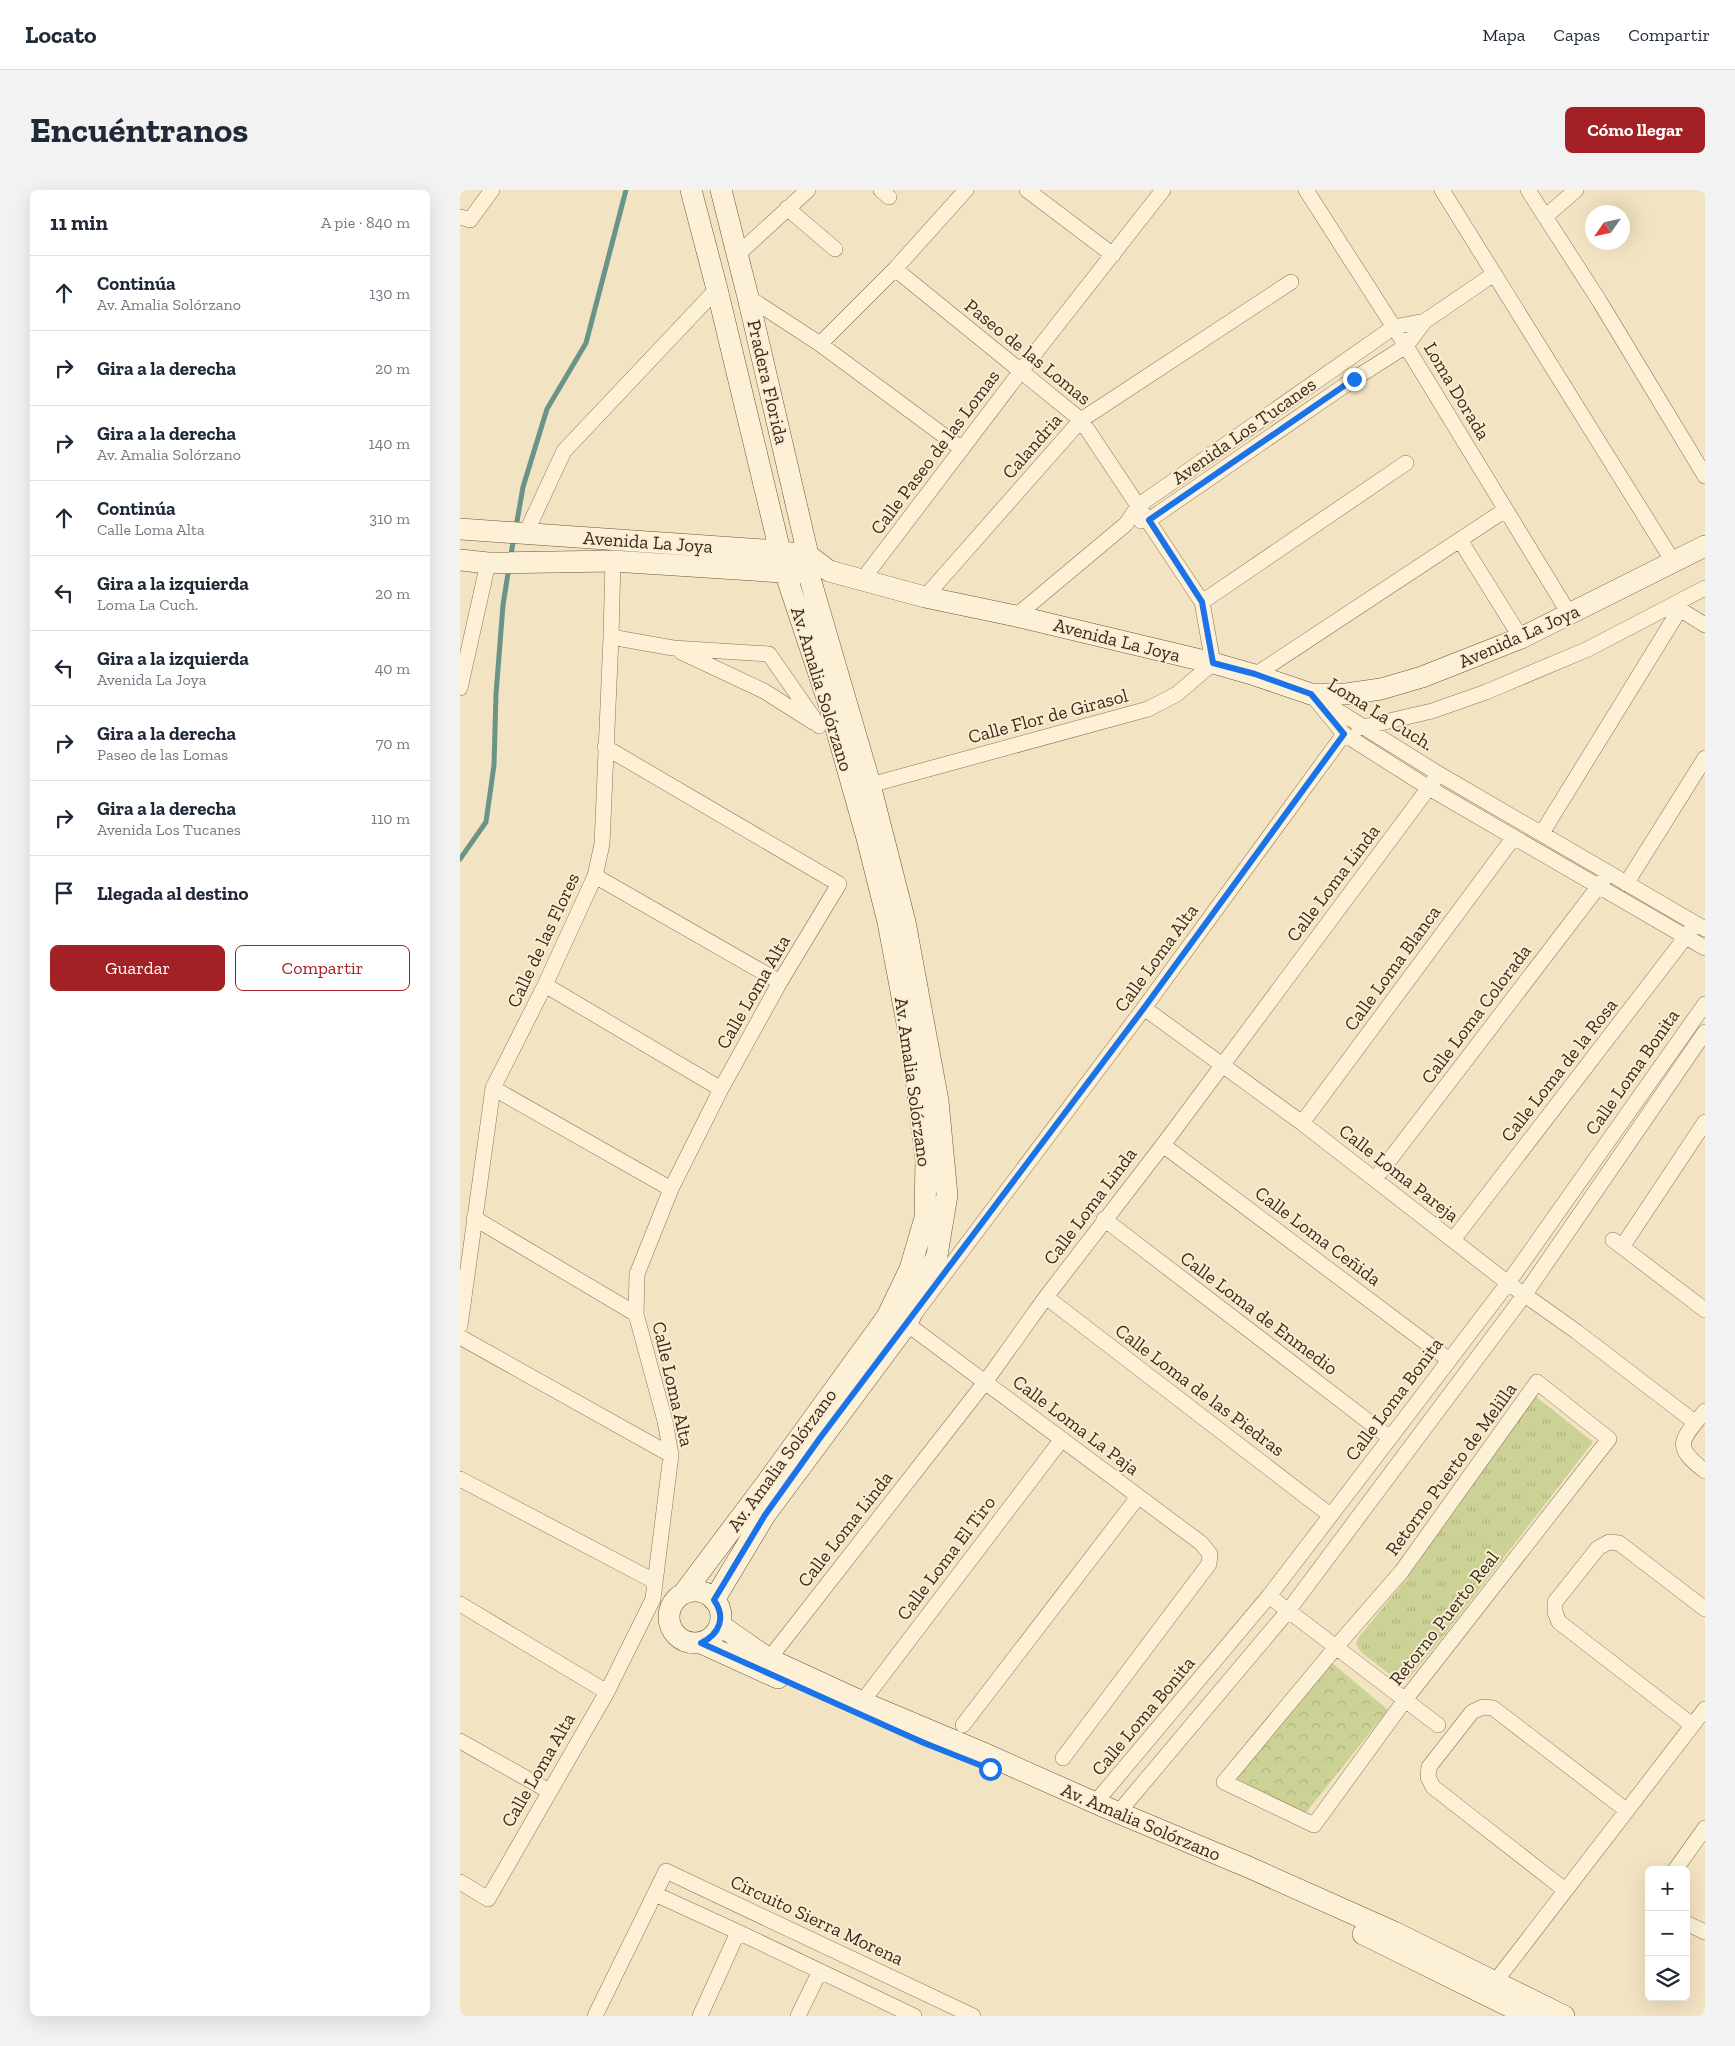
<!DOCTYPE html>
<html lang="es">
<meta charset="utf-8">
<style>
body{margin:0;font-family:"Zilla Slab",serif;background:#f2f2f3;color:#1f2937}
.controls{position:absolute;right:15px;bottom:15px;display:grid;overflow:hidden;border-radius:8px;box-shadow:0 5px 20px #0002}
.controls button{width:45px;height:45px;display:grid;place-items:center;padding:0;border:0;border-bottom:1px solid #e0e1e3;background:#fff;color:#1f2937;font:25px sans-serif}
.compass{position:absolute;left:1125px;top:15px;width:45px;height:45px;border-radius:50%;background:#fff;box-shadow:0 5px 20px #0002;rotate:236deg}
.stop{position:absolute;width:15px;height:15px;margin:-11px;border:4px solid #1a73e8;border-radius:50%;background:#fff}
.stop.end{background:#1a73e8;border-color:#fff;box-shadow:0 1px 5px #0008}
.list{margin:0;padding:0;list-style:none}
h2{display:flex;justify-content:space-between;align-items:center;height:65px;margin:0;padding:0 20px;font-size:21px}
h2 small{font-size:16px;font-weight:400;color:#747a83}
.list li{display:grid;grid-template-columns:32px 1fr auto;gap:15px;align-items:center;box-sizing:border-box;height:75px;padding:0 20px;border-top:1px solid #e0e1e3}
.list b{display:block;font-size:19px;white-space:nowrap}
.list p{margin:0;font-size:16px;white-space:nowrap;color:#747a83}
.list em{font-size:16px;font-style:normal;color:#747a83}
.actions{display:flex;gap:10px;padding:15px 20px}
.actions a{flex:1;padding:11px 0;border:1px solid #a32125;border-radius:8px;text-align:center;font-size:18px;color:#a32125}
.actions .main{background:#a32125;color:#fff}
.icon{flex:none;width:28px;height:28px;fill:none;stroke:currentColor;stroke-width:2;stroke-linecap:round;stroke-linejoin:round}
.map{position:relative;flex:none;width:1245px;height:1826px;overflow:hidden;border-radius:8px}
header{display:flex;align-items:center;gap:30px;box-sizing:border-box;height:70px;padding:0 25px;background:#fff;border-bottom:1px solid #e0e1e3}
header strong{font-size:24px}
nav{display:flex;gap:28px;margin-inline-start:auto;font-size:18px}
.intro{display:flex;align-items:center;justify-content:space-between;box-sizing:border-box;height:120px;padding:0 30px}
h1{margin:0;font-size:35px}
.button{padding:12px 22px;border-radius:8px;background:#a32125;color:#fff;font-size:18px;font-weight:700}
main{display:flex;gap:30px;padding:0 30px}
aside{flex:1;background:#fff;border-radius:8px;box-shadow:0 5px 20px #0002}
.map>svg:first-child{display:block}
.grass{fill:url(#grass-tufts)}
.park{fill:url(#park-crowns)}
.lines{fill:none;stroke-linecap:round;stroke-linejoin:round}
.stream{stroke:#6a9488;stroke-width:5}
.minor-casing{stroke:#8e7357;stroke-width:16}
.secondary-casing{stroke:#70543a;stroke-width:22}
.minor{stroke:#fcf0d6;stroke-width:15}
.secondary{stroke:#fcf0d6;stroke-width:21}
.route{stroke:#1a73e8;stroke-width:6}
.labels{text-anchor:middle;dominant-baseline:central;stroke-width:4;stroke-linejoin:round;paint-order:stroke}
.street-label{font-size:19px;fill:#3c2b1d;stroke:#f9edd2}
</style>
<header>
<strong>Locato</strong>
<nav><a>Mapa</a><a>Capas</a><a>Compartir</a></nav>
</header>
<div class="intro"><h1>Encuéntranos</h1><a class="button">Cómo llegar</a></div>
<main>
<aside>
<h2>11 min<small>A pie · 840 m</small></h2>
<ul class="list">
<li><svg class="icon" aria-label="ahead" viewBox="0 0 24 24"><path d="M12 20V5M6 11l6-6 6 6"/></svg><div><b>Continúa</b><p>Av. Amalia Solórzano</p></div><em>130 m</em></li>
<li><svg class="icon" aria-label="right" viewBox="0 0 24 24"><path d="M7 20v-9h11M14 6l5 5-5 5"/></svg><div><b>Gira a la derecha</b></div><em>20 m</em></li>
<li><svg class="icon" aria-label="right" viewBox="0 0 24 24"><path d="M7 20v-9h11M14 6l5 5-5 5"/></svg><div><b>Gira a la derecha</b><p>Av. Amalia Solórzano</p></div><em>140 m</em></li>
<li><svg class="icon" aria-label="ahead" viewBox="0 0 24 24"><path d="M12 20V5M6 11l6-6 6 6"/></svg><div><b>Continúa</b><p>Calle Loma Alta</p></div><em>310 m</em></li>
<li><svg class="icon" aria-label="left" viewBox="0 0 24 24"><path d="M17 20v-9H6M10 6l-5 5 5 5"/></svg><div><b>Gira a la izquierda</b><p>Loma La Cuch.</p></div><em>20 m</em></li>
<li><svg class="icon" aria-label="left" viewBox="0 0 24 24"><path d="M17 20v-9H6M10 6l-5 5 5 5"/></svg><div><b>Gira a la izquierda</b><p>Avenida La Joya</p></div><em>40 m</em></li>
<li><svg class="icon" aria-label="right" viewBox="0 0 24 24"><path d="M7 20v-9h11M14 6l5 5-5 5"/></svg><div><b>Gira a la derecha</b><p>Paseo de las Lomas</p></div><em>70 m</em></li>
<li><svg class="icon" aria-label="right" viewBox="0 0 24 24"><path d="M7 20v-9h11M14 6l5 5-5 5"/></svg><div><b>Gira a la derecha</b><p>Avenida Los Tucanes</p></div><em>110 m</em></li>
<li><svg class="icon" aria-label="arrive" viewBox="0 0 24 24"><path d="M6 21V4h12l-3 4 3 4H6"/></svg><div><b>Llegada al destino</b></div></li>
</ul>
<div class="actions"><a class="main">Guardar</a><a>Compartir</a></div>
</aside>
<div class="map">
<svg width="1245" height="1826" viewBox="0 0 1245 1826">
<defs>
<pattern id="grass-tufts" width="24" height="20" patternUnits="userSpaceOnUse" patternTransform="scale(1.25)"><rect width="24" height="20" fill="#ccd195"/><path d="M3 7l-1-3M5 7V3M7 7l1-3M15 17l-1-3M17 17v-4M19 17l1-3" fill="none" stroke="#b0b480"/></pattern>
<pattern id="park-crowns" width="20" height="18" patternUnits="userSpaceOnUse" patternTransform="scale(1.25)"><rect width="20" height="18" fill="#ccd195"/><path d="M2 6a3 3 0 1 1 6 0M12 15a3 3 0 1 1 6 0" fill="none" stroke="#b0b480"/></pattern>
</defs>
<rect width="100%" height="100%" fill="#f2e3c2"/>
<!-- grass -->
<path class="grass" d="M 1074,1205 L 1133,1252 L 988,1440 L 950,1487 L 943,1492 L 937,1490 L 901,1462 L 896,1454 L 898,1448 L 948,1387 Z"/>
<!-- park -->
<path class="park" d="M 872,1473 L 928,1520 L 844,1625 L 775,1591 Z"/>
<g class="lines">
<!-- stream -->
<path class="stream" d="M 56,337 L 63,297 L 87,219 L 126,153 L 166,0
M 50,369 L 54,348
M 0,669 L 26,632 L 34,575 L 36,504 L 43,415 L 49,377"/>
<!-- minor casing -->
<g class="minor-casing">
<path id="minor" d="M 421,0 L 429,7
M 567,0 L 653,65
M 846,0 L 946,156 L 1110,425
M 982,0 L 1214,373
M 1068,0 L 1140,112 L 1245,286
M 327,18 L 375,59
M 1086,26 L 1116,0
M 0,27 L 10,30 L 32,0
M 277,65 L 348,0
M 288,107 L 360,154 L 502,259
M 360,154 L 435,79 L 506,0
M 681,331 L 689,330 L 702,321 L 894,189 L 946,156 L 965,131 L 1034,84
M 66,343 L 104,261 L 257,99
M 1000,350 L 1061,448
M 403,389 L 561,181 L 703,0
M 465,407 L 621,230 L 831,92
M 742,412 L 946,273
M 1213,415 L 1245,435
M 556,426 L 666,334 L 679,315 L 692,306 L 934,137 L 965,131
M 151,447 L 213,458 L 309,464 L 359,536
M 221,462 L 304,501 L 353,532
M 795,485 L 1045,320
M 0,498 L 28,373
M 851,504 L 884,544 L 969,598 L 1245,758
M 862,511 L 979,584 L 1245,739
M 899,538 L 972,521 L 1026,502 L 1128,459 L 1245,398
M 421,592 L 688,519 L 717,504 L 753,473 L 742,412 L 621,230 L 435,79
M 1082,643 L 1220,419
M 135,686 L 320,792
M 1166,694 L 1245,568
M 85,795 L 261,899
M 684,818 L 842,933 L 1048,1093 L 1117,1142 L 1228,1227
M 33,898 L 211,999
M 842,933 L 1054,647
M 703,955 L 989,1170
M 915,989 L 1145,688
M 14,1028 L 176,1124
M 644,1029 L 930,1248
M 993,1050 L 1231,740
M 1153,1050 L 1245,1120
M 1162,1057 L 1245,932
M 586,1107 L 870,1325
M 0,1136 L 33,898 L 85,795 L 135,686 L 142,654 L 151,447 L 153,371
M 0,1147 L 211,1265
M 1077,1192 L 1149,1249 L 945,1510 L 854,1635 L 764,1592 L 876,1457 L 942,1381 Z
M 1245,1221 C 1222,1250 1211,1255 1245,1281
M 0,1289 L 194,1391
M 809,1406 L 978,1535
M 0,1414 L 147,1502
M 309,1469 L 526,1191 L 586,1107 L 703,955 L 979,584
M 402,1512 L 602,1249
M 503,1535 L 678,1307
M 1232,1535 L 1099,1432 L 1095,1422 L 1095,1412 L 1138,1358 L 1149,1352 L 1159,1353 L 1245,1419
M 0,1551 L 89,1601
M 603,1568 L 749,1374 L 750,1364 L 741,1353 L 447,1134 L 684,818 L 884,544
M 635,1613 L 809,1406 L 930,1248 L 1048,1093 L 1245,814
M 658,1623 L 828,1421 L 1065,1104 L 1245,842
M 1215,1680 L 1245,1638
M 0,1692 L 28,1709 L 147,1502 L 193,1409 L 211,1265 L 205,1231 L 176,1124 L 177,1084 L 211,999 L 261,899 L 320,792 L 379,694 L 145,557
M 1105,1700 L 973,1597 L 968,1587 L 969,1577 L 1012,1522 L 1023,1517 L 1033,1518 L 1166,1620
M 195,1704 L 278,1742 L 454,1826
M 1226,1733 L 1245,1742
M 1035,1792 L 1245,1519
M 135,1826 L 206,1681 L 513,1826
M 240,1826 L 278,1742
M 338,1826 L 360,1781"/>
</g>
<!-- secondary casing -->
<g class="secondary-casing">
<path id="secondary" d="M 0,339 L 305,360 L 348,365 L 369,381 L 465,407 L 556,426 L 753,473 L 795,485 L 851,504 L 886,504 L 921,499 L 962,487 L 1061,448 L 1245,356
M 0,370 L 28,373 L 153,371 L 337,383
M209 1427a26 26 0 1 1 52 0a26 26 0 1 1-52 0Z
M 223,1404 L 305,1295 L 427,1127 L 450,1079 L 465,1028 L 466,969 L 453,865 L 428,732 L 407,648 L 370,517 L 325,382 L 257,99 L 231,0
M 254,1410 L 305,1325 L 447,1134 L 477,1065 L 487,1005 L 478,911 L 445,732 L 408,587 L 349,385 L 348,365 L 288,107 L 261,0
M 260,1435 L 309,1469 L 409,1515 L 523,1563 L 640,1615 L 786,1676 L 934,1742 L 1104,1826
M 241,1453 L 318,1488
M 903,1744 L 1069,1826"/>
</g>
<!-- minor -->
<use href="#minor" class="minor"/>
<!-- secondary -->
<use href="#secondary" class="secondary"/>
</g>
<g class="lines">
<!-- route -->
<path class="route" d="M 530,1579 L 464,1553 L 241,1453 C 260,1444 266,1427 254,1410 L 305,1325 L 360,1248 L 684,818 L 884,544 L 851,504 L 795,484 L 753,473 L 742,412 L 689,330 L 894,189"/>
</g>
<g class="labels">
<!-- street labels -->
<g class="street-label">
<text transform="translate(568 162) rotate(39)">Paseo de las Lomas</text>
<text transform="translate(308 192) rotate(77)">Pradera Florida</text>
<text transform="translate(997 201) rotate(59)">Loma Dorada</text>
<text transform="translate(784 241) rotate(-35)">Avenida Los Tucanes</text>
<text transform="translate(572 256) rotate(-49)">Calandria</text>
<text transform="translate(475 262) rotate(-53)">Calle Paseo de las Lomas</text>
<text transform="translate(188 352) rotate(4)">Avenida La Joya</text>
<text transform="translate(1059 446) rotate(-24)">Avenida La Joya</text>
<text transform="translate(657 450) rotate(14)">Avenida La Joya</text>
<text transform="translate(362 499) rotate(73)">Av. Amalia Solórzano</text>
<text transform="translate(921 524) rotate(32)">Loma La Cuch.</text>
<text transform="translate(588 526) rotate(-15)">Calle Flor de Girasol</text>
<text transform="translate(873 693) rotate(-53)">Calle Loma Linda</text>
<text transform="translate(83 750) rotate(-65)">Calle de las Flores</text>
<text transform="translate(696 768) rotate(-54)">Calle Loma Alta</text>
<text transform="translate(932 778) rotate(-54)">Calle Loma Blanca</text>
<text transform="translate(293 802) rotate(-60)">Calle Loma Alta</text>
<text transform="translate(1016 824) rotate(-53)">Calle Loma Colorada</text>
<text transform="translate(1099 880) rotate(-52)">Calle Loma de la Rosa</text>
<text transform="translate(1172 882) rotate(-55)">Calle Loma Bonita</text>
<text transform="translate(453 892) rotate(82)">Av. Amalia Solórzano</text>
<text transform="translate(939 983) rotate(38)">Calle Loma Pareja</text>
<text transform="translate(630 1016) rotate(-53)">Calle Loma Linda</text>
<text transform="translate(858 1046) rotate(37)">Calle Loma Ceñida</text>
<text transform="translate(799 1123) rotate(37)">Calle Loma de Enmedio</text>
<text transform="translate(213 1194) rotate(77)">Calle Loma Alta</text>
<text transform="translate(740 1200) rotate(37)">Calle Loma de las Piedras</text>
<text transform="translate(934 1209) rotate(-53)">Calle Loma Bonita</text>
<text transform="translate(616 1235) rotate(37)">Calle Loma La Paja</text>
<text transform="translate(322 1270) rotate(-54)">Av. Amalia Solórzano</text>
<text transform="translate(991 1279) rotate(-54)">Retorno Puerto de Melilla</text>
<text transform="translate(385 1339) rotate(-52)">Calle Loma Linda</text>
<text transform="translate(486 1368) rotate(-53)">Calle Loma El Tiro</text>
<text transform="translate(984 1428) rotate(-52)">Retorno Puerto Real</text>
<text transform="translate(683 1526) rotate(-50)">Calle Loma Bonita</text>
<text transform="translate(78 1580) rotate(-60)">Calle Loma Alta</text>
<text transform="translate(681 1632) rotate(23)">Av. Amalia Solórzano</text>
<text transform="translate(357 1730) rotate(25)">Circuito Sierra Morena</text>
</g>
</g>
</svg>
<div class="controls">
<button>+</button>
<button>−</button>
<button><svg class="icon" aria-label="layers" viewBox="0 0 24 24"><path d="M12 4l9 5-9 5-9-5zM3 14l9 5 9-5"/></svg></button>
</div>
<svg class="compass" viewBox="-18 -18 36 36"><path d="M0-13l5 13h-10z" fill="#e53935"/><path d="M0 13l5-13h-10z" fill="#747a83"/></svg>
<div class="stop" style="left:530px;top:1579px"></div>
<div class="stop end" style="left:894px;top:189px"></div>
</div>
</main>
